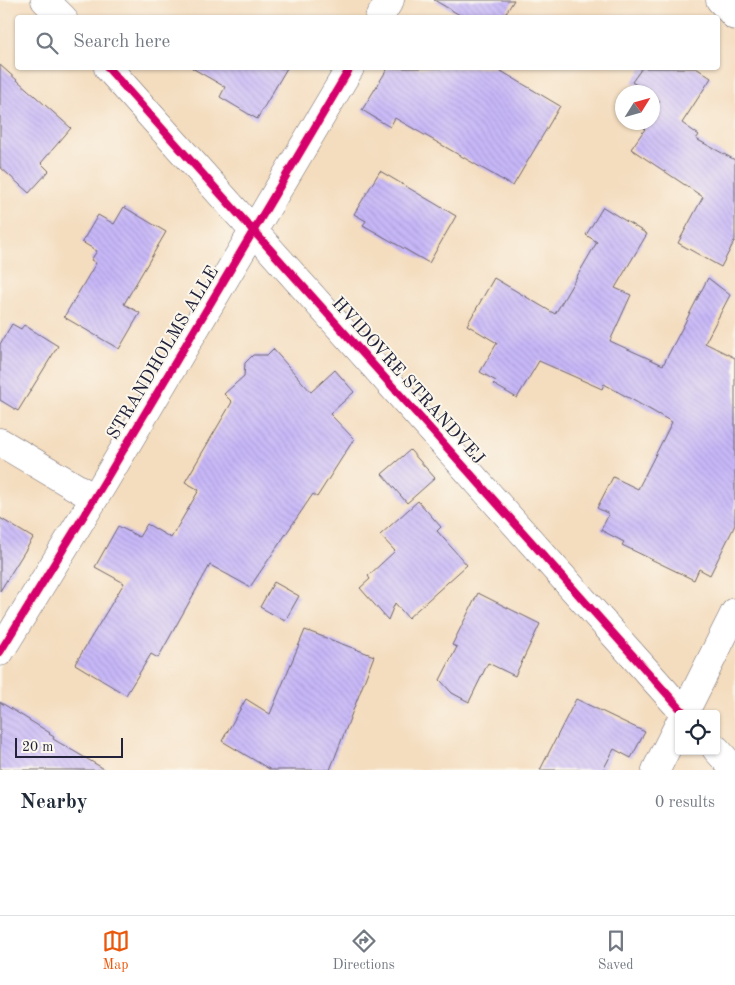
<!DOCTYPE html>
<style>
body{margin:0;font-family:"Old Standard TT",serif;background:#f2f2f3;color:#1f2937}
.controls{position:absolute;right:15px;bottom:15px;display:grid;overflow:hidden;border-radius:5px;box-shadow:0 1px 4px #0004}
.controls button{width:45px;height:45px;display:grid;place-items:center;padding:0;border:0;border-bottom:1px solid #e0e1e3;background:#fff;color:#1f2937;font:25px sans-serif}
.compass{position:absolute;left:615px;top:85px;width:45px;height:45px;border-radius:50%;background:#fff;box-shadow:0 1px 4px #0004;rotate:53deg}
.scale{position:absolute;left:15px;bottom:12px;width:108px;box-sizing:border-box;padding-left:5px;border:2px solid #22223b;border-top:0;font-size:14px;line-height:18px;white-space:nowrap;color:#22223b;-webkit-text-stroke:4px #fbf7ec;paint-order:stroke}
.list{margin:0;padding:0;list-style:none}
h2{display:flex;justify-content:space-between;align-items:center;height:65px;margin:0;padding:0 20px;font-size:21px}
h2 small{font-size:16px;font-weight:400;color:#747a83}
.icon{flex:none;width:28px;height:28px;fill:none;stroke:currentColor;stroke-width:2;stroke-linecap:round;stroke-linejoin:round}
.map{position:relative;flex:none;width:735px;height:770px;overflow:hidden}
.search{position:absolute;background:#fff;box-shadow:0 1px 4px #0004;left:15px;right:15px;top:15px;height:55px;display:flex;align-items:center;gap:12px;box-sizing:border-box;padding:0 18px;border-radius:5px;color:#747a83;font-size:19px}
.sheet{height:145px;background:#fff}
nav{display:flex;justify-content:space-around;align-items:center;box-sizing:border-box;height:70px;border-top:1px solid #e0e1e3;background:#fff;font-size:14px;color:#747a83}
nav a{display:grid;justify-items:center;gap:2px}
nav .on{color:#ea580c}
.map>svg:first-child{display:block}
.building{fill:url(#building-back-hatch)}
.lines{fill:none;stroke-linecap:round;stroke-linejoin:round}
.street-casing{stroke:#6c6369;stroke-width:29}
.street{stroke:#fff;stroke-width:28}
.cycleway-casing{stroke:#fbf7ec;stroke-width:11}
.cycleway{stroke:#d6006c;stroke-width:8}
.labels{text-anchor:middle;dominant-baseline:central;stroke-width:4;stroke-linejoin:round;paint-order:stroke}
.street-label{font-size:18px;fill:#22223b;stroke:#fbf7ec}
</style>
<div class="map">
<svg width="735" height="770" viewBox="0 0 735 770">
<defs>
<pattern id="building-back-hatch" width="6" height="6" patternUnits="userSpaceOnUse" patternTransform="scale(1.25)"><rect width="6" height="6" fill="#c7b7f8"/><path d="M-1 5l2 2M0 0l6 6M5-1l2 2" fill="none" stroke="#ab9dd6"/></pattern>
</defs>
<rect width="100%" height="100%" fill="#fbf7ec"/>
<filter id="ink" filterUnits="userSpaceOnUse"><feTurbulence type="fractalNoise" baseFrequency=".02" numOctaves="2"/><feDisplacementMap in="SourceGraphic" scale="10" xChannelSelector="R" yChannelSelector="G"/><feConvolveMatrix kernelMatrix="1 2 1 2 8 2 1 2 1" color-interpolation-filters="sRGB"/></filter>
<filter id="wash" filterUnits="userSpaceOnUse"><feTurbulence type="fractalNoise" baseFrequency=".0096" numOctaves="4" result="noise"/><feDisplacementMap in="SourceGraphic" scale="20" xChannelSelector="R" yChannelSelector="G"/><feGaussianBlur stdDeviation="1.12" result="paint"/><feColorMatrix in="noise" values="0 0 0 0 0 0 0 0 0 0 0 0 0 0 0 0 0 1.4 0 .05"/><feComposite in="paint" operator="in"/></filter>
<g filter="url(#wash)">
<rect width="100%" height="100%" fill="#f4ddbf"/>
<g id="blocks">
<!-- building -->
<path class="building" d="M 434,0 L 514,0 L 503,18 L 465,18 Z
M 0,65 L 71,128 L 41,163 L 49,171 L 29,193 L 0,167 Z
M 192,68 L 287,68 L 257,119 L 220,97 L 225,87 Z
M 388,68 L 496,68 L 560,106 L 513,186 L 395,118 L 390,127 L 362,110 Z
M 642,68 L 696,68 L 711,78 L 682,123 L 699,135 L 696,139 L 735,160 L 735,240 L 721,267 L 678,243 L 703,197 L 631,149 L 645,129 L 643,127 L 646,122 L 652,122 L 652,113 L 660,101 L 652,95 L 652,92 L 648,92 L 632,82 Z
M 380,171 L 456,216 L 429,263 L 363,225 L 366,221 L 354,214 Z
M 124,207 L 166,232 L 124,304 L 140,313 L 119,349 L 64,317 L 96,263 L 91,260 L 97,251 L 82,242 L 98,215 L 114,224 Z
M 603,207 L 647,234 L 615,288 L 631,295 L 610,341 L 663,365 L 708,278 L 730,295 L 705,343 L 735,358 L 735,525 L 710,575 L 699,569 L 694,580 L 622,545 L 624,542 L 601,530 L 609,514 L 597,508 L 613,477 L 638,489 L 672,422 L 604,384 L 602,389 L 539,361 L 517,398 L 493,384 L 496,381 L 480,372 L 497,343 L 467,325 L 494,278 L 555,314 L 597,242 L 586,235 Z
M 12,324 L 21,329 L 24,325 L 58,346 L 18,411 L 0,400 L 0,344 Z
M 273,349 L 311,392 L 335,370 L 354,392 L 330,414 L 354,439 L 317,497 L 313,494 L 250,587 L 210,565 L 158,658 L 151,654 L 126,695 L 75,664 L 124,583 L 95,567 L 118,526 L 139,537 L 147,524 L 171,538 L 199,490 L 185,482 L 232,402 L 224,394 L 244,376 L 245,363 L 253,355 L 267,355 Z
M 410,450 L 435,478 L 407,503 L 382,474 Z
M 418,501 L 441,527 L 437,531 L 467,565 L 408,618 L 395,603 L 388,620 L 360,588 L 370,579 L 368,576 L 395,551 L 380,535 Z
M 0,518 L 33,538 L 0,591 Z
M 274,582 L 299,596 L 285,621 L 260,607 Z
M 478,593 L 540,624 L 515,676 L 488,663 L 469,702 L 452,693 L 440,680 L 457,647 L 452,645 Z
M 305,630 L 374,656 L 330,770 L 271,770 L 222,741 L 246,699 L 270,714 Z
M 576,699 L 645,732 L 631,758 L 614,749 L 603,770 L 540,770 Z
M 0,702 L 50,733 L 49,734 L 54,737 L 53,739 L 106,770 L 0,770 Z"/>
</g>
</g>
<g filter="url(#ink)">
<use href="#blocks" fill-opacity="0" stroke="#6c6369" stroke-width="1"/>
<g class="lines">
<!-- street casing -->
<g class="street-casing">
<path id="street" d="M 45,0 L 63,18
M 720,0 L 735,16
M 379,18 L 390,0
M 108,68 L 685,714
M 0,442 L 94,498
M 0,652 L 102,486 L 350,68
M 684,714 L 735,612
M 716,749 L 735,770
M 656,770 L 679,724"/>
</g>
<!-- street -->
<use href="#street" class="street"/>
<!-- cycleway casing -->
<g class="cycleway-casing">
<path id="cycleway" d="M 108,68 L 685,714
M 0,652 L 102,486 L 350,68"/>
</g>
<!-- cycleway -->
<use href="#cycleway" class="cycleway"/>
</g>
</g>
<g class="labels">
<!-- street labels -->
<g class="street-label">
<text transform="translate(163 353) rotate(-59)">STRANDHOLMS ALLE</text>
<text transform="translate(408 381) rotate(48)">HVIDOVRE STRANDVEJ</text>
</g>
</g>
</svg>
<div class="controls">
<button><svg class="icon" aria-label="locate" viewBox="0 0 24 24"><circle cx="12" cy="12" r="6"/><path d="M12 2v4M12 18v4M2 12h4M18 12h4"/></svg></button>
</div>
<svg class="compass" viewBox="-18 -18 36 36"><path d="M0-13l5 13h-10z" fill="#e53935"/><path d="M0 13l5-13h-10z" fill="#747a83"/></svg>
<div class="scale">20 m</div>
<div class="search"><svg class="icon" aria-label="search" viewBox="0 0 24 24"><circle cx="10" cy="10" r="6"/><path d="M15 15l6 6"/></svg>Search here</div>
</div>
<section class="sheet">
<h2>Nearby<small>0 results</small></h2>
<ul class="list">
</ul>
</section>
<nav>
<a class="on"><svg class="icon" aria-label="map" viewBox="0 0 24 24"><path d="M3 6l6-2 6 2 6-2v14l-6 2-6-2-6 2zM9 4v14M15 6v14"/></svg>Map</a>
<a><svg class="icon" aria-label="directions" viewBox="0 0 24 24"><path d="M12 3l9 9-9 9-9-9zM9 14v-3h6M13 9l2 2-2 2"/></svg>Directions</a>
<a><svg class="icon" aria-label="saved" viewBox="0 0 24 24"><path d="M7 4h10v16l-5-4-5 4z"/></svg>Saved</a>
</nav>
